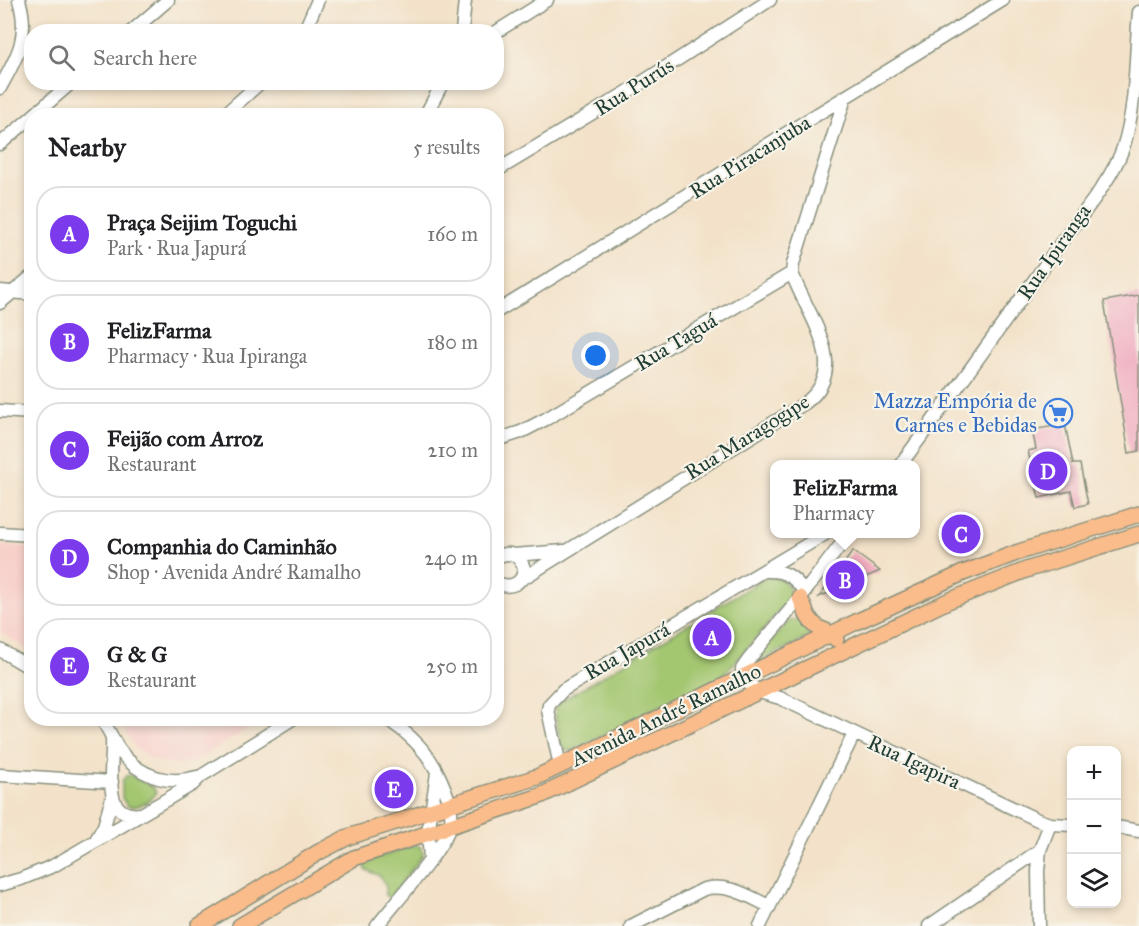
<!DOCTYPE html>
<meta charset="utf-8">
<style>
body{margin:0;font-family:"IM FELL Great Primer",serif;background:#f6f6f6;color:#202124}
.controls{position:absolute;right:18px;bottom:18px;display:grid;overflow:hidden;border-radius:12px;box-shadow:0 3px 9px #0003}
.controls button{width:54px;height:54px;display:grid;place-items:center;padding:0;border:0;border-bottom:2px solid #e0e0e0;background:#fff;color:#202124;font:30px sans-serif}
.you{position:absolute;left:596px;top:356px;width:21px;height:21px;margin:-15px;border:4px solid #fff;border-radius:50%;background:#1a73e8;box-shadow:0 0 0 9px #1a73e833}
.badge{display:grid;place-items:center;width:39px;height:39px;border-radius:50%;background:#7c3aed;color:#fff;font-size:20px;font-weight:700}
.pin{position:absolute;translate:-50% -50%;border:3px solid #fff;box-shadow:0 2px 6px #0006}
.popup{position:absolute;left:770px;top:460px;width:150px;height:78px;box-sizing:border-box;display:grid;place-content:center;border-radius:12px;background:#fff;filter:drop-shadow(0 2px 4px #0005);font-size:20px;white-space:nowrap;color:#757577}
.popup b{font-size:22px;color:#202124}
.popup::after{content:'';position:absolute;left:50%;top:100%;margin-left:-12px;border:12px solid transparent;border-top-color:#fff}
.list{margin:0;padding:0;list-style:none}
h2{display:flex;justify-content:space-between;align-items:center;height:78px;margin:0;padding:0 24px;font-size:26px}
h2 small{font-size:20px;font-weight:400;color:#757577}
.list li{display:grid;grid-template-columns:39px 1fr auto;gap:18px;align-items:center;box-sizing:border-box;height:96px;margin:0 12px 12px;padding:0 12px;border:2px solid #e0e0e0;border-radius:24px}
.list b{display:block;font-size:22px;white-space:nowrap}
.list p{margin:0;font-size:20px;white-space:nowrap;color:#757577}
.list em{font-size:20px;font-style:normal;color:#757577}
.icon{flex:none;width:33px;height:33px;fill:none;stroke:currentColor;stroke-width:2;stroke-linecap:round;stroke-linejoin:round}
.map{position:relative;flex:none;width:1139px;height:926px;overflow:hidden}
.search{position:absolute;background:#fff;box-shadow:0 3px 9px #0003;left:24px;top:24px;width:480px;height:66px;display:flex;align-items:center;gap:15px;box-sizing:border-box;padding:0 21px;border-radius:24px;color:#757577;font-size:22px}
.panel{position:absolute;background:#fff;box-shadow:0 3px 9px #0003;left:24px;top:108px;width:480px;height:618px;border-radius:24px}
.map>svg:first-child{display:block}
.built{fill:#f7d0ca}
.green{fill:#a3c66f;stroke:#618252;stroke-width:1.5}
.building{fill:#f0acc0}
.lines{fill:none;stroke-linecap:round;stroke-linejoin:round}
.minor-casing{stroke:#89907e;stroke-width:15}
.major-casing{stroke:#89907e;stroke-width:18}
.minor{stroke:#fff;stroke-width:12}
.major{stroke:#f9bc8a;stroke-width:15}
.labels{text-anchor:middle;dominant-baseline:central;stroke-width:4.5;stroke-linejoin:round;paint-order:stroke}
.street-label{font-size:21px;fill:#1f3d34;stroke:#f7f3e8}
.shop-label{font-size:21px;fill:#366cbe;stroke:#f7f3e8;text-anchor:end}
</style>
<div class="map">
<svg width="1139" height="926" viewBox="0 0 1139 926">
<rect width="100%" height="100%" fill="#f7f3e8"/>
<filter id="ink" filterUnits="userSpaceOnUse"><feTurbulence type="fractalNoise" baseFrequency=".0167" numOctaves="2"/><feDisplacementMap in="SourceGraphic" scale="12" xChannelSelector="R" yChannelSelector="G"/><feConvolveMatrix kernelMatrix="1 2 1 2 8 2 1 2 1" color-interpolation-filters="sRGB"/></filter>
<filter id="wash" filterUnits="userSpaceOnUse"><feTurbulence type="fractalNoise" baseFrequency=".008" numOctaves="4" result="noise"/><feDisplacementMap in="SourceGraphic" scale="24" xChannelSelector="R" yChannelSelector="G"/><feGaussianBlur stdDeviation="1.35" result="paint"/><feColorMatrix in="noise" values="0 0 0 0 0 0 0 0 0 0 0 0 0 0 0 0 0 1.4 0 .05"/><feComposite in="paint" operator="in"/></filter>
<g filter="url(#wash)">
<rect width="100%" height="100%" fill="#f3e2c9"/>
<!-- built -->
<path class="built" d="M 0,545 L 31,547 L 31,651 L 0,632 Z
M 118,719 L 264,719 L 197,760 L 182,764 L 166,764 L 149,758 L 136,749 Z"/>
<!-- green -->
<path class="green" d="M 768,576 C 782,577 792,584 790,599 L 721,678 L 571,751 L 565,750 L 561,745 L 555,714 L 555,709 L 561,701 Z
M 796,619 C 803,621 810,628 810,635 L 807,638 L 755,663 L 757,657 L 789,621 Z
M 130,775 L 152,786 L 156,792 C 152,802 138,809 127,806 L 122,798 L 122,781 L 126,776 Z
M 416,845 L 422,848 L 423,855 L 390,898 L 385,895 L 386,887 L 380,876 L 366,870 L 364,862 Z"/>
<g id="blocks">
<!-- building -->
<path class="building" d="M 1139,295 L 1139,451 L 1129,453 L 1104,301 Z
M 1065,424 L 1073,464 L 1080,464 L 1088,504 L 1075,507 L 1071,491 L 1039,498 L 1028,451 L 1036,449 L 1032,430 Z
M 853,551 L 880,571 L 819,597 Z"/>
</g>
</g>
<g filter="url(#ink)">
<use href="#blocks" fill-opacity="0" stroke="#89907e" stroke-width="1.5"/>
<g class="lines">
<!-- minor casing -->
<g class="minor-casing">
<path id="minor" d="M 131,32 L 168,0
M 304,32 L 318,0
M 462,32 L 465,0
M 496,32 L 547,0
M 0,88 C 17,57 30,37 19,0
M 33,116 L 72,82
M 223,116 L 261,82
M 425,116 L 443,82
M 0,144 L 32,117
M 496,171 L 624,94 L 770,0
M 0,291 L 32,294
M 0,303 L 32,276
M 496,312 L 1003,0
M 0,411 L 32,413
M 496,440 L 521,432 L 546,419 L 792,273
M 901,464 C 954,392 1006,320 1058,247 C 1079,218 1112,180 1123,148 C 1137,105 1135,56 1139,12
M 0,533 L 32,535
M 849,534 L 800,598 L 749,659 L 742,669 L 742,678 L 759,692 L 780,698 L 1038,820 L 1050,824 L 1072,825
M 514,555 L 564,551
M 496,558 C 508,550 519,554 524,568 C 523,584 510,590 496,582
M 765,571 C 785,570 793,576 805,592
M 522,579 L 805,403 C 853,368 806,314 792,273 L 793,264 L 845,98
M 0,650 L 32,669
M 101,718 C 108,728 112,738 118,748 C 136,775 166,786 197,777
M 112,739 C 114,764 99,820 141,814
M 560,766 L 548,710 L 549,705 L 563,690 L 825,534
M 0,775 L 112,782
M 1116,827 L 1139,831
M 96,840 L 104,826 L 112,798
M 430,858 L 428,833 L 437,773
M 0,885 L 21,879 L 53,866 L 193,784 L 201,776 L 294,718
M 377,926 C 394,904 447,846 451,822 C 453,808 446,791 440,778 C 429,752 409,733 385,718
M 631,926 L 704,889 C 728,883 748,896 769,906
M 760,926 L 854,734
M 929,926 L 1040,850
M 1039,926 L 1038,871 L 1040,850 L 1050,824"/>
</g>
<!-- major casing -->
<g class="major-casing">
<path id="major" d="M 800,598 C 805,610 808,621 819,628 C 826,632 832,632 836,639
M 199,926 L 319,852 L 348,837 L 537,777 L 856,622 L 963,573 L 1019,552 L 1139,514
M 240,926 L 354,858 L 540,796 L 948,601 L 1026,570 L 1139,534"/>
</g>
<!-- minor -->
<use href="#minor" class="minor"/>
<!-- major -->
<use href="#major" class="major"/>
</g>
</g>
<!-- icons -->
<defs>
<g id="supermarket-ring" transform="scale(1.5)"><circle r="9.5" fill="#f7f3e8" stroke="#3f7fe0" stroke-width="1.5"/><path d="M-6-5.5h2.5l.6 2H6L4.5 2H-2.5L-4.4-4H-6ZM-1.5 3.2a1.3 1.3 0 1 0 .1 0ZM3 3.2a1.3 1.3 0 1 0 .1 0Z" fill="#3f7fe0"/></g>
</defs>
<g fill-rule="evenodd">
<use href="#supermarket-ring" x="1058" y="413"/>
</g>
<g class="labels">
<!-- street labels -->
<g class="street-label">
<text transform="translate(634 87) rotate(-32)">Rua Purús</text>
<text transform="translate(750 157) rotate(-32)">Rua Piracanjuba</text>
<text transform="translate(1054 252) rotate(-55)">Rua Ipiranga</text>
<text transform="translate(676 342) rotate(-31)">Rua Taguá</text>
<text transform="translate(747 437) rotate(-32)">Rua Maragogipe</text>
<text transform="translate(627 651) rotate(-30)">Rua Japurá</text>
<text transform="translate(666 715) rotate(-26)">Avenida André Ramalho</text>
<text transform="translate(914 762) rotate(25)">Rua Igapira</text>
</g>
<!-- shop labels -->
<g class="shop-label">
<text x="1037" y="401">Mazza Empória de<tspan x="1037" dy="24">Carnes e Bebidas</tspan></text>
</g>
</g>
</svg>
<div class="controls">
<button>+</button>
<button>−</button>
<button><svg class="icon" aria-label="layers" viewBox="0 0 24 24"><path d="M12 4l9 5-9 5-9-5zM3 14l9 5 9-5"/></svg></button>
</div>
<div class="you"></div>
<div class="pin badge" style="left:712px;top:637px">A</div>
<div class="pin badge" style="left:845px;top:580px">B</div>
<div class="popup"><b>FelizFarma</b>Pharmacy</div>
<div class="pin badge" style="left:961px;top:534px">C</div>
<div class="pin badge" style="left:1048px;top:471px">D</div>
<div class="pin badge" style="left:394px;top:789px">E</div>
<div class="search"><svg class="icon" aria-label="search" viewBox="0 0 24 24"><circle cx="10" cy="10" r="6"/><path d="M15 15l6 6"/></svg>Search here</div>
<section class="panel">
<h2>Nearby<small>5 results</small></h2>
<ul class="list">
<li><span class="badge">A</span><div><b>Praça Seijim Toguchi</b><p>Park · Rua Japurá</p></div><em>160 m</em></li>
<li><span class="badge">B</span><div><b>FelizFarma</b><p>Pharmacy · Rua Ipiranga</p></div><em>180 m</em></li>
<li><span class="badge">C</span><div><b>Feijão com Arroz</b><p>Restaurant</p></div><em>210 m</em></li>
<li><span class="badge">D</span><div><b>Companhia do Caminhão</b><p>Shop · Avenida André Ramalho</p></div><em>240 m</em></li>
<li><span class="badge">E</span><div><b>G &amp; G</b><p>Restaurant</p></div><em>250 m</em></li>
</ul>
</section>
</div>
